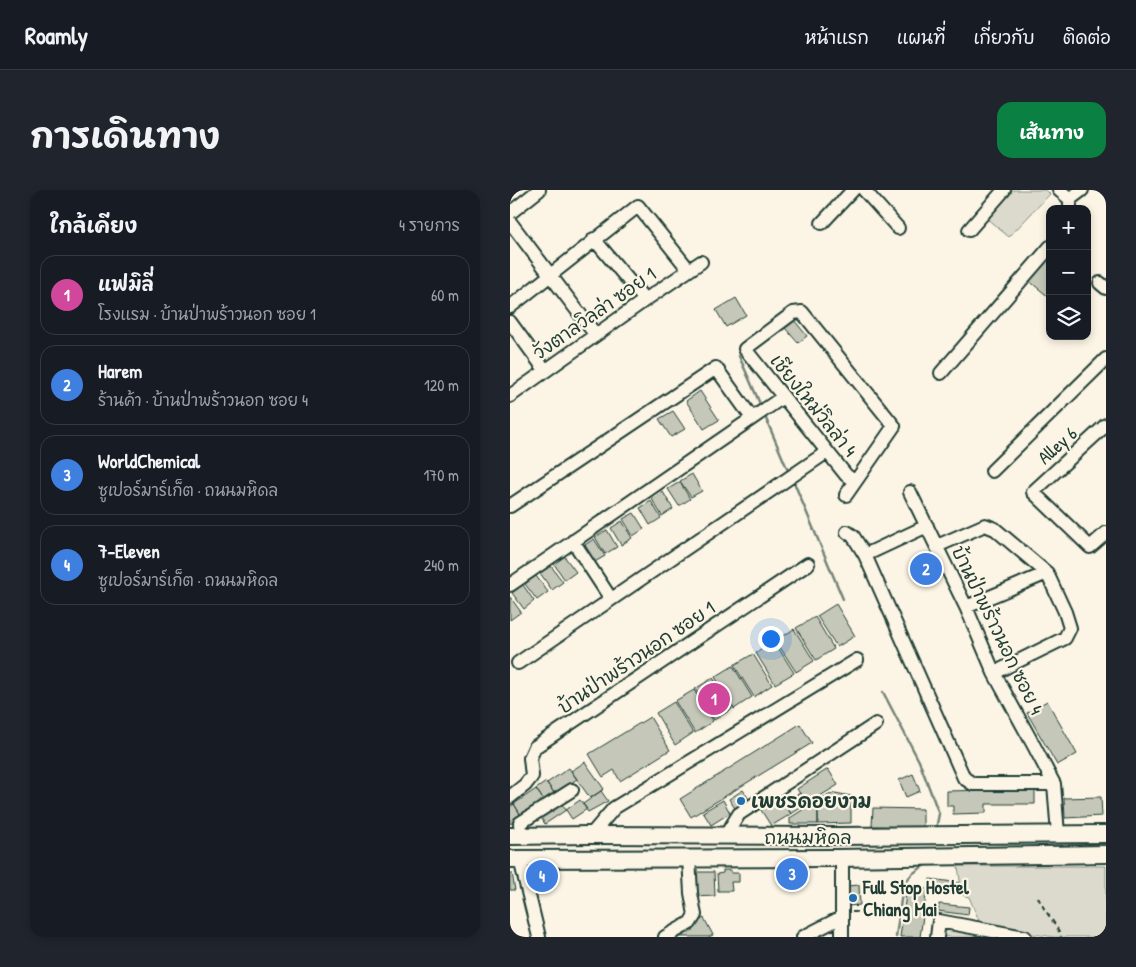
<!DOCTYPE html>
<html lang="th">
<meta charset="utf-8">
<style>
body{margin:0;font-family:"Patrick Hand","Playpen Sans Thai",sans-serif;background:#20242c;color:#f1f3f6}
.controls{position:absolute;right:15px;top:15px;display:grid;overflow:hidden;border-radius:10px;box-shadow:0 2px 8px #0003}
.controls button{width:45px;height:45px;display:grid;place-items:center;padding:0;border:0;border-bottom:1px solid #363941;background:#171b24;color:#f1f3f6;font:25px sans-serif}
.you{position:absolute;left:260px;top:448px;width:18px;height:18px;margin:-12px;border:4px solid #fff;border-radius:50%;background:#1a73e8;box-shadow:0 0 0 8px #1a73e833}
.badge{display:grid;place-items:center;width:32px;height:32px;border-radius:50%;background:#0b8043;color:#fff;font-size:16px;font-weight:700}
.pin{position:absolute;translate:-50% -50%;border:2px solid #fff;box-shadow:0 1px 5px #0006}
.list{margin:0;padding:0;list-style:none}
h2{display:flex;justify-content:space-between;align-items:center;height:65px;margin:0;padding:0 20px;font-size:21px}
h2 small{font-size:16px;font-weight:400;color:#9ea1a6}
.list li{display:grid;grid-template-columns:32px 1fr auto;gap:15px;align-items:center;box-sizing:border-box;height:80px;margin:0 10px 10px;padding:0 10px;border:1px solid #363941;border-radius:15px}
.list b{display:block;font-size:19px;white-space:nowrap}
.list p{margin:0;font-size:16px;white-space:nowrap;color:#9ea1a6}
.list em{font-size:16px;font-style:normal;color:#9ea1a6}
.icon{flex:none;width:28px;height:28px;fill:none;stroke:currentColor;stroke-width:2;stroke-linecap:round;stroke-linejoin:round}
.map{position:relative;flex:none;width:596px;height:747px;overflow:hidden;border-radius:15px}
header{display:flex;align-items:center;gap:30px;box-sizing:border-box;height:70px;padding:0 25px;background:#171b24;border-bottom:1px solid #363941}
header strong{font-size:24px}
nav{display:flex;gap:28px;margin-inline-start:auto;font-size:18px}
.intro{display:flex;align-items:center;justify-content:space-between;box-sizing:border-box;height:120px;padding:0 30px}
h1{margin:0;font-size:35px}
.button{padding:12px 22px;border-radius:15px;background:#0b8043;color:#fff;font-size:18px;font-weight:700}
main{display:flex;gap:30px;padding:0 30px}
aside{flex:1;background:#171b24;border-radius:15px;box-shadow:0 2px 8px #0003}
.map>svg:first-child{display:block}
.green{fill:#dcdacc;stroke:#7e8c80}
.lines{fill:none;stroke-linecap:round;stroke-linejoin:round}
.stream{stroke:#758479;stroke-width:2.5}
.building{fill:#c5c7b9;stroke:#1f3d34}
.minor-casing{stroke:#1f3d34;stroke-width:16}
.major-casing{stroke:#1f3d34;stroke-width:20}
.path{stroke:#1f3d34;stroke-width:2;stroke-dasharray:5 4;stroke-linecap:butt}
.minor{stroke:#fcf5e5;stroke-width:12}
.major{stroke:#fcf5e5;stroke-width:16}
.poi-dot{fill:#1f6fb2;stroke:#fcf5e5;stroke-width:2}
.labels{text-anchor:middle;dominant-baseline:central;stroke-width:4.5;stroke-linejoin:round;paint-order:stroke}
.street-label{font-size:19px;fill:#1f3d34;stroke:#fcf5e5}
.poi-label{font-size:19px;font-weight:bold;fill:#1f3d34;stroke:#fcf5e5;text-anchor:start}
</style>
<header>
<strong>Roamly</strong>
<nav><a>หน้าแรก</a><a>แผนที่</a><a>เกี่ยวกับ</a><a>ติดต่อ</a></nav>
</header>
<div class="intro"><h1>การเดินทาง</h1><a class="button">เส้นทาง</a></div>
<main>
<aside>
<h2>ใกล้เคียง<small>4 รายการ</small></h2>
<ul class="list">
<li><span class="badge" style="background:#d1479c">1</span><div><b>แฟมิลี่</b><p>โรงแรม · บ้านป่าพร้าวนอก ซอย 1</p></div><em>60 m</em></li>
<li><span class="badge" style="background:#3f7fe0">2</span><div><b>Harem</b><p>ร้านค้า · บ้านป่าพร้าวนอก ซอย 4</p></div><em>120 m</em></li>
<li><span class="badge" style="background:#3f7fe0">3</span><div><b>WorldChemical</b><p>ซูเปอร์มาร์เก็ต · ถนนมหิดล</p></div><em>170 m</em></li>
<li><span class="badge" style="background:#3f7fe0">4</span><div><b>7-Eleven</b><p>ซูเปอร์มาร์เก็ต · ถนนมหิดล</p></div><em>240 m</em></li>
</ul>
</aside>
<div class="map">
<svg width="596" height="747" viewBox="0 0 596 747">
<rect width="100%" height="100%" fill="#fcf5e5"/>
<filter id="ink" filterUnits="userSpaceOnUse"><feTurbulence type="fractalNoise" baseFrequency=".02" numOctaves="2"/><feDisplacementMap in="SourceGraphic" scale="10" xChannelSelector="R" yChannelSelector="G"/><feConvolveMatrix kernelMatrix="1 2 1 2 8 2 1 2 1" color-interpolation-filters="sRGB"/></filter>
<g filter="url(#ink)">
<!-- green -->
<path class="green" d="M 499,0 L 536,0 L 540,4 L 499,47 L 476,28 Z
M 448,676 L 596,676 L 596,747 L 545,747 L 514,743 L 470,733 L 459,707 L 452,705 Z
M 433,735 L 500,747 L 432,747 Z"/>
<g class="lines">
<!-- stream -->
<path class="stream" d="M 229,166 L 251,216
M 254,224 L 279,283
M 283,290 L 333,409
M 373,502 L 409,571 L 429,624 L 426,639
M 386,747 L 393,695 L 402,684 L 418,673"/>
</g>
<!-- building -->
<path class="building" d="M 537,66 L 540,69 L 540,108 L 518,90 Z
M 226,108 L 236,125 L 216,137 L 206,120 Z
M 284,130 L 297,146 L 288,153 L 275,138 Z
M 190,201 L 209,230 L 194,239 L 176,211 Z
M 163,221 L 175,239 L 161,247 L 149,229 Z
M 182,284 L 192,301 L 181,307 L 170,291 Z
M 170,292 L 180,309 L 169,316 L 158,299 Z
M 153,302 L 163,319 L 152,326 L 142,309 Z
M 141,311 L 151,328 L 140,335 L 130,318 Z
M 124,323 L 134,339 L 123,346 L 113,329 Z
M 112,331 L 122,348 L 111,355 L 101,338 Z
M 97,340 L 107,357 L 95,364 L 85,347 Z
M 84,349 L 95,366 L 83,373 L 73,356 Z
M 54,366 L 66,382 L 55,390 L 44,374 Z
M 41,376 L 53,392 L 42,400 L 30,383 Z
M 26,386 L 38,402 L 27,410 L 15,394 Z
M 13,395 L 24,411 L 14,419 L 2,403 Z
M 0,407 L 11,422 L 0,430 Z
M 326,414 L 345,446 L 327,457 L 307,426 Z
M 305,427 L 324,459 L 306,470 L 286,438 Z
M 284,439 L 304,471 L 286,482 L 266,451 Z
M 264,451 L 284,483 L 265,494 L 246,463 Z
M 243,464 L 262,495 L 244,507 L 224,475 Z
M 223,476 L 242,507 L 224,519 L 205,487 Z
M 203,488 L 222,519 L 204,530 L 185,499 Z
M 184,500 L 203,531 L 185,543 L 165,511 Z
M 537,511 L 567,564 L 547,575 L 517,523 Z
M 164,512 L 183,543 L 165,555 L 146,523 Z
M 140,527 L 160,560 L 110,591 L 104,580 L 93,587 L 79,564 Z
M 290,534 L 302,553 L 181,627 L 170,609 Z
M 75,572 L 94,599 L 80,608 L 61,581 Z
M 59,578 L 67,589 L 45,604 L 37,593 Z
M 318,579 L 328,595 L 297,614 L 287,599 Z
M 403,584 L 410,601 L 396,607 L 389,590 Z
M 36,592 L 45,604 L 35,612 L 26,599 Z
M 26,599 L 35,612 L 12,627 L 4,614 Z
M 525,599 L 525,614 L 476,614 L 476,623 L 443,624 L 443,616 L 437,616 L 437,601 Z
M 233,600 L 240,611 L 226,620 L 219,609 Z
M 91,601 L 98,611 L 78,622 L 73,614 Z
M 290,603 L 297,614 L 281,624 L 274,612 Z
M 325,603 L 341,606 L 341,633 L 308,634 L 308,609 Z
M 591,607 L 592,626 L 555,628 L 554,608 Z
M 272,608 L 281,624 L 261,636 L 251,620 Z
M 70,610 L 77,619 L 62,629 L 56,620 Z
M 213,610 L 220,623 L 201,635 L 193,622 Z
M 308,610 L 308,634 L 280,634 L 280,628 Z
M 50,612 L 56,620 L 35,634 L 30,626 Z
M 4,614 L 12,627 L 0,634 L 0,617 Z
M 363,618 L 413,619 L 413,637 L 362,636 Z
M 213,680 L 221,680 L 221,683 L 229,683 L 229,692 L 221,692 L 222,701 L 208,701 L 207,684 L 213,683 Z
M 182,682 L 204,682 L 205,706 L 183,707 Z
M 0,683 L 2,683 L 5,700 L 0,700 Z
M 420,689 L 451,693 L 450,703 L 418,699 Z
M 349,695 L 350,715 L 338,716 L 337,696 Z
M 397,697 L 417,699 L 410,747 L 390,747 Z
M 429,714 L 459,717 L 458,725 L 428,721 Z
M 194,728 L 203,745 L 199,747 L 161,747 Z"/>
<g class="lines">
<!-- minor casing -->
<g class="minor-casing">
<path id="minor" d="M 354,0 L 388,38
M 549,0 L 560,9
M 560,19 L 560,9 L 572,0
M 0,23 L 29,0
M 0,32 L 85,144
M 312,33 L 343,0
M 459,40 L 494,0
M 84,49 L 135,110
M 590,93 L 596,98
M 0,117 L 128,16 L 179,80
M 0,132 L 35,180
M 431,183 L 540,57
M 0,206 L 135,110 L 191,72
M 596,235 L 523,302 L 580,357 L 596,343
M 482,281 L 596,169
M 400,302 L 456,417 L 484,483 L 524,556 L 544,594 L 548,644
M 336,305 L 384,236 L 292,122 L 283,123 L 235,159 L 336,285 L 345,292
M 0,316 L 206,178 L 242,228
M 337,342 L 343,346 L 355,365 L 454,588 L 463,594 L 544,594
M 63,351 L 101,409
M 427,356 L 475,335 L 485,339 L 537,383 L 555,422 L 560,438 L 555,448 L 484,483
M 355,365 L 417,336
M 0,395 L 273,207
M 456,417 L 537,383
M 8,473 L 317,262
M 0,607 L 15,595 L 22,586 L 20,568 L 25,557 L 298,374
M 81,645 L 104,618 L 347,470
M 216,645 L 229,624 L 366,534
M 11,646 L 10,633 L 62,600
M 332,667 L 332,747
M 10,669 L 29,747
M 155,747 L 180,733 L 185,725 L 181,703 L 179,668
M 293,747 L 332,727
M 427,747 L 429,731 L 515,747"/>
</g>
<!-- major casing -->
<g class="major-casing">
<path id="major" d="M 0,646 L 81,645 L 328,646 L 596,644
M 0,669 L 326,668 L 596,664"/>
</g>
<!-- path -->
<path class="path" d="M 528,707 C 534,722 546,732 551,747
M 342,722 L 346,722 L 346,715"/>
<!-- minor -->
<use href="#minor" class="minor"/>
<!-- major -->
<use href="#major" class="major"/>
</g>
</g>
<!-- markers -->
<g class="poi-dot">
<circle cx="231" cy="611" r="5"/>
<circle cx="343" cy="708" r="5"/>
</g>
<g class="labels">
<!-- street labels -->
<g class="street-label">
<text transform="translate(84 123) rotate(-35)">วังตาลวิลล่า ซอย 1</text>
<text transform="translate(304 215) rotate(51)">เชียงใหม่วิลล่า 4</text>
<text transform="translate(547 255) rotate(-42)">Alley 6</text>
<text transform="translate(488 440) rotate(64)">บ้านป่าพร้าวนอก ซอย 4</text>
<text transform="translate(126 467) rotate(-34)">บ้านป่าพร้าวนอก ซอย 1</text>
<text x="298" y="647">ถนนมหิดล</text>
</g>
<!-- poi labels -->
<g class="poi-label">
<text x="241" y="611">เพชรดอยงาม</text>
<text x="353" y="697">Full Stop Hostel<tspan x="353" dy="22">Chiang Mai</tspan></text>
</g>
</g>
</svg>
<div class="controls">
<button>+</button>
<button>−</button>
<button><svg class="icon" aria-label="layers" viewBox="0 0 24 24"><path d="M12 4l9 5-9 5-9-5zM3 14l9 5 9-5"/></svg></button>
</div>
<div class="you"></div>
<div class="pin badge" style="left:204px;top:509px;background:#d1479c">1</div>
<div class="pin badge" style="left:416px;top:379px;background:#3f7fe0">2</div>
<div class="pin badge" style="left:282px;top:684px;background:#3f7fe0">3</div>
<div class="pin badge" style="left:32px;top:686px;background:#3f7fe0">4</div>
</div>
</main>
